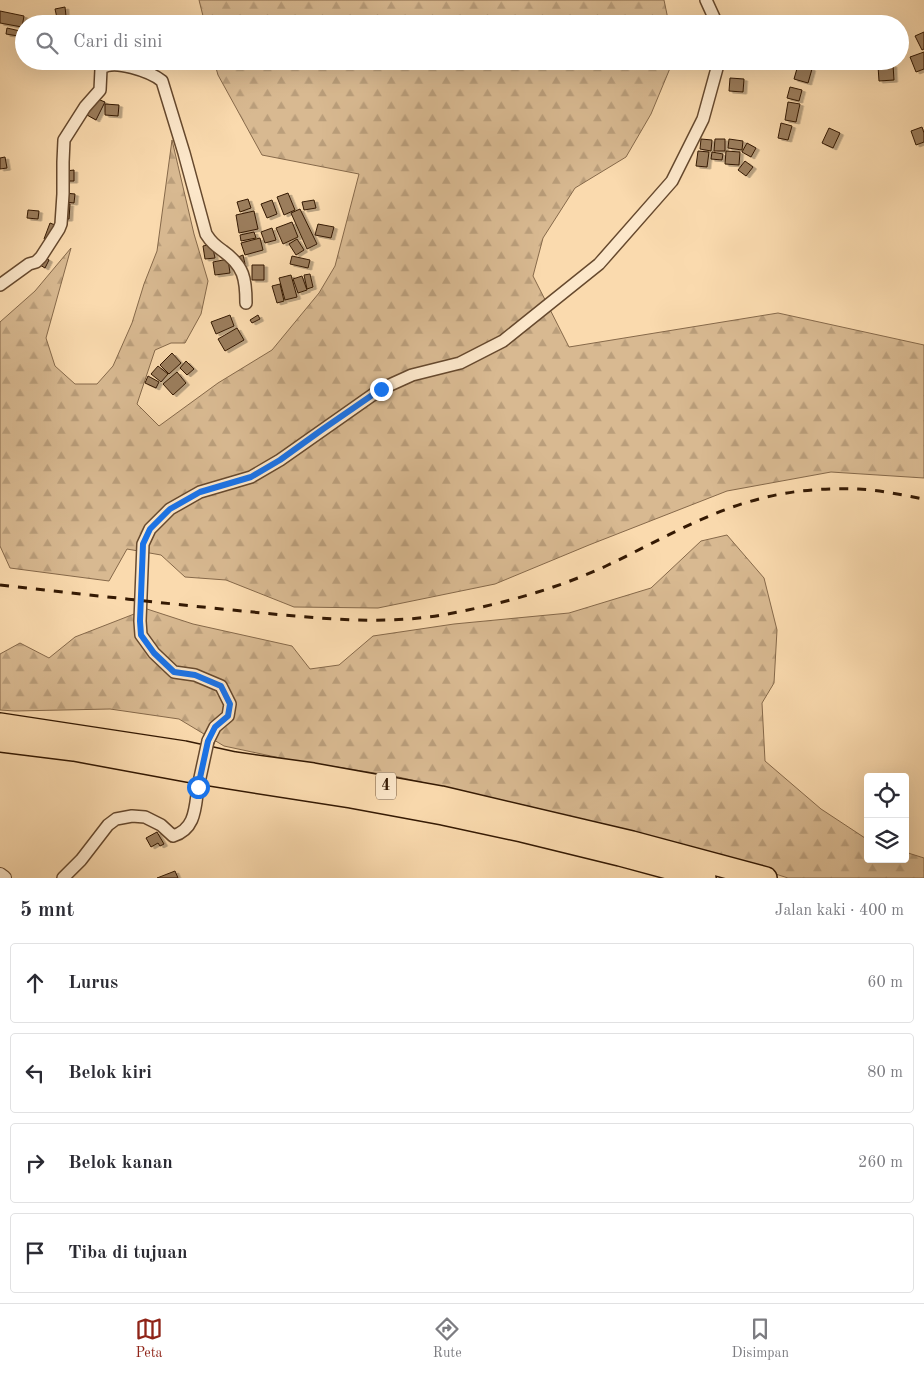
<!DOCTYPE html>
<html lang="id">
<meta charset="utf-8">
<style>
body{margin:0;font-family:"Old Standard TT",serif;background:#f2f2f3;color:#2b2b33}
.controls{position:absolute;right:15px;bottom:15px;display:grid;overflow:hidden;border-radius:5px;box-shadow:0 5px 20px #0002}
.controls button{width:45px;height:45px;display:grid;place-items:center;padding:0;border:0;border-bottom:1px solid #e1e1e2;background:#fff;color:#2b2b33;font:25px sans-serif}
.stop{position:absolute;width:15px;height:15px;margin:-11px;border:4px solid #1a73e8;border-radius:50%;background:#fff}
.stop.end{background:#1a73e8;border-color:#fff;box-shadow:0 1px 5px #0008}
.list{margin:0;padding:0;list-style:none}
h2{display:flex;justify-content:space-between;align-items:center;height:65px;margin:0;padding:0 20px;font-size:21px}
h2 small{font-size:16px;font-weight:400;color:#7c7c81}
.list li{display:grid;grid-template-columns:32px 1fr auto;gap:15px;align-items:center;box-sizing:border-box;height:80px;margin:0 10px 10px;padding:0 10px;border:1px solid #e1e1e2;border-radius:5px}
.list b{display:block;font-size:19px;white-space:nowrap}
.list em{font-size:16px;font-style:normal;color:#7c7c81}
.icon{flex:none;width:28px;height:28px;fill:none;stroke:currentColor;stroke-width:2;stroke-linecap:round;stroke-linejoin:round}
.map{position:relative;flex:none;width:924px;height:878px;overflow:hidden}
.search{position:absolute;background:#fff;box-shadow:0 5px 20px #0002;left:15px;right:15px;top:15px;height:55px;display:flex;align-items:center;gap:12px;box-sizing:border-box;padding:0 18px;border-radius:28px;color:#7c7c81;font-size:19px}
.sheet{height:425px;background:#fff}
nav{display:flex;justify-content:space-around;align-items:center;box-sizing:border-box;height:70px;border-top:1px solid #e1e1e2;background:#fff;font-size:14px;color:#7c7c81}
nav a{display:grid;justify-items:center;gap:2px}
nav .on{color:#8f2418}
.map>svg:first-child{display:block}
.forest{fill:url(#forest-firs);stroke:#86694a}
.building{fill:#9b7d5c;stroke:#341903;filter:url(#shadow)}
.lines{fill:none;stroke-linecap:round;stroke-linejoin:round}
.minor-casing{stroke:#66492e;stroke-width:14}
.tertiary-casing{stroke:#66492e;stroke-width:16}
.motorway-casing{stroke:#341903;stroke-width:24}
.minor{stroke:#fce7ca;stroke-width:11}
.tertiary{stroke:#fce7ca;stroke-width:14}
.motorway{stroke:#fadaae;stroke-width:21}
.rail{stroke:#341903;stroke-width:3;stroke-dasharray:9 9;stroke-linecap:butt}
.minor-bridge-casing{stroke:#66492e;stroke-width:14;stroke-linecap:butt}
.minor-bridge{stroke:#fce7ca;stroke-width:11}
.route{stroke:#1a73e8;stroke-width:6}
.labels{text-anchor:middle;dominant-baseline:central;stroke-width:4.5;stroke-linejoin:round;paint-order:stroke}
.shield{fill:#fce7ca;stroke:#70573f;stroke-width:1}
.shield-label{font-size:16px;font-weight:bold;fill:#341903}
</style>
<div class="map">
<svg width="924" height="878" viewBox="0 0 924 878">
<defs>
<pattern id="forest-firs" width="22" height="20" patternUnits="userSpaceOnUse" patternTransform="scale(1.25)"><rect width="22" height="20" fill="#d8b991"/><path d="M5 1l3.5 6h-7zM16 11l3.5 6h-7z" fill="#ba9e7b"/></pattern>
<filter id="shadow"><feDropShadow dx="3.5" dy="2" stdDeviation="0" flood-color="#0004"/></filter>
</defs>
<rect width="100%" height="100%" fill="#fadaae"/>
<filter id="stains"><feTurbulence type="fractalNoise" baseFrequency=".004" numOctaves="4"/><feColorMatrix values="0 0 0 0 .2 0 0 0 0 .09 0 0 0 0 .02 0 0 0 .5 -.17"/></filter>
<radialGradient id="worn" r=".72"><stop offset=".6" stop-color="#630" stop-opacity="0"/><stop offset="1" stop-color="#630" stop-opacity=".3"/></radialGradient>
<!-- forest -->
<path class="forest" d="M 199,0 L 664,0 L 669,24 L 205,24 Z
M 214,61 L 673,61 L 651,114 L 626,157 L 575,188 L 543,238 L 533,276 L 569,347 L 778,313 L 924,345 L 924,478 L 831,472 L 727,491 L 589,545 L 495,584 L 378,608 L 294,607 L 226,580 L 185,577 L 161,555 L 127,549 L 109,581 L 10,568 L 0,546 L 0,322 L 35,291 L 71,248 L 46,338 L 55,366 L 75,384 L 97,384 L 113,366 L 132,323 L 144,284 L 157,251 L 172,140 L 194,234 L 208,281 L 201,314 L 185,343 L 171,343 L 155,350 L 137,404 L 159,426 L 218,383 L 272,350 L 319,293 L 335,266 L 359,174 L 262,155 L 218,75 Z
M 727,535 L 764,578 L 777,630 L 774,683 L 762,703 L 765,761 L 821,809 L 868,840 L 868,859 L 905,859 L 905,852 L 924,858 L 924,878 L 788,878 L 688,846 L 527,806 L 394,776 L 285,759 L 224,746 L 179,719 L 110,709 L 15,711 L 0,710 L 0,654 L 20,643 L 49,658 L 75,637 L 147,609 L 193,624 L 292,646 L 310,669 L 339,665 L 373,636 L 454,624 L 569,613 L 651,588 L 701,541 Z"/>
<!-- building -->
<path class="building" d="M 65,7 L 66,16 L 57,18 L 55,9 Z
M 0,11 L 24,16 L 22,27 L 0,23 Z
M 64,18 L 65,24 L 55,24 L 54,20 Z
M 72,18 L 74,24 L 67,24 L 66,20 Z
M 135,21 L 149,23 L 148,24 L 135,24 Z
M 7,28 L 20,31 L 18,36 L 6,34 Z
M 924,32 L 924,49 L 922,50 L 915,36 Z
M 924,52 L 924,69 L 916,72 L 910,57 Z
M 799,61 L 813,61 L 812,65 Z
M 798,65 L 812,69 L 808,83 L 794,79 Z
M 893,65 L 894,80 L 879,81 L 878,66 Z
M 730,78 L 744,79 L 743,92 L 729,91 Z
M 790,87 L 802,90 L 799,101 L 787,98 Z
M 95,98 L 105,102 L 96,120 L 87,115 Z
M 788,102 L 800,104 L 796,122 L 785,120 Z
M 105,104 L 119,105 L 118,116 L 105,115 Z
M 781,123 L 792,126 L 788,140 L 778,138 Z
M 922,127 L 924,133 L 924,142 L 916,145 L 911,131 Z
M 829,128 L 840,133 L 833,148 L 822,143 Z
M 701,139 L 712,140 L 711,151 L 700,149 Z
M 715,139 L 725,139 L 725,151 L 714,151 Z
M 729,139 L 743,141 L 742,150 L 728,148 Z
M 747,143 L 756,148 L 751,157 L 742,152 Z
M 698,151 L 709,152 L 707,167 L 696,166 Z
M 726,151 L 740,152 L 739,165 L 725,164 Z
M 712,152 L 723,154 L 722,160 L 711,159 Z
M 5,157 L 7,168 L 0,169 L 0,158 Z
M 745,161 L 753,167 L 746,176 L 738,170 Z
M 74,170 L 74,181 L 66,181 L 66,171 Z
M 65,193 L 75,194 L 74,203 L 65,202 Z
M 288,193 L 295,210 L 284,215 L 277,197 Z
M 248,199 L 251,208 L 240,212 L 237,202 Z
M 272,200 L 277,214 L 267,218 L 261,204 Z
M 314,200 L 316,208 L 304,210 L 302,202 Z
M 64,204 L 70,204 L 69,219 L 64,219 Z
M 300,209 L 317,244 L 307,249 L 291,213 Z
M 28,210 L 39,211 L 38,219 L 27,218 Z
M 254,211 L 258,229 L 239,233 L 236,215 Z
M 292,222 L 298,237 L 283,244 L 276,228 Z
M 50,223 L 55,225 L 50,241 L 44,239 Z
M 318,224 L 334,227 L 331,238 L 315,235 Z
M 272,228 L 276,240 L 265,243 L 261,232 Z
M 254,232 L 256,238 L 241,241 L 240,235 Z
M 260,238 L 263,250 L 245,255 L 241,243 Z
M 297,239 L 304,250 L 296,255 L 289,244 Z
M 212,244 L 215,258 L 205,259 L 203,246 Z
M 243,255 L 245,264 L 240,265 L 238,257 Z
M 292,256 L 310,260 L 308,268 L 290,264 Z
M 44,257 L 49,260 L 45,268 L 40,265 Z
M 228,259 L 230,273 L 215,275 L 213,262 Z
M 252,265 L 264,265 L 264,280 L 252,280 Z
M 310,274 L 313,287 L 307,289 L 304,275 Z
M 291,275 L 297,297 L 285,300 L 279,278 Z
M 302,276 L 307,290 L 298,293 L 293,279 Z
M 280,284 L 284,301 L 277,303 L 272,286 Z
M 230,315 L 234,326 L 216,334 L 211,322 Z
M 258,315 L 260,319 L 252,323 L 250,320 Z
M 237,328 L 244,340 L 225,351 L 218,339 Z
M 172,353 L 181,363 L 169,374 L 160,365 Z
M 186,361 L 194,369 L 187,375 L 180,368 Z
M 158,366 L 168,374 L 161,382 L 151,374 Z
M 177,372 L 186,383 L 173,395 L 163,384 Z
M 148,376 L 159,382 L 156,388 L 145,383 Z
M 157,832 L 164,844 L 160,846 L 158,843 L 151,847 L 146,838 Z
M 175,871 L 178,878 L 157,878 Z"/>
<g class="lines">
<!-- minor casing -->
<g class="minor-casing">
<path id="minor" d="M 706,0 L 717,24
M 0,285 L 29,264 L 36,262 L 41,257 L 59,229 L 61,224 L 63,194 L 63,162 L 64,140 L 85,107 L 100,90 L 101,69 C 113,58 151,72 162,81 L 184,153 L 206,234 C 211,242 215,245 223,251 C 244,266 246,279 246,303
M 208,741 L 215,727 L 228,716 L 230,704 L 221,686 L 195,675 L 174,672 L 154,653 L 141,635 L 140,621 L 143,544 L 150,529 L 170,509 L 200,492 L 251,477 L 280,460 L 381,389 L 412,375 L 460,363 L 503,341 L 599,264 L 672,181 L 703,119 L 719,61
M 63,878 L 81,860 L 108,825 L 116,819 L 132,816 L 145,817 L 161,825 L 173,836 C 196,829 195,807 198,787"/>
</g>
<!-- tertiary casing -->
<g class="tertiary-casing">
<path id="tertiary" d="M 0,875 L 4,878"/>
</g>
<!-- motorway casing -->
<g class="motorway-casing">
<path id="motorway" d="M 0,724 L 184,752 L 234,763 L 313,774 L 441,797 L 632,842 L 766,878
M 0,741 L 74,750 L 198,773 L 351,797 L 443,814 L 522,831 L 620,855 L 705,878"/>
</g>
<!-- minor -->
<use href="#minor" class="minor"/>
<!-- tertiary -->
<use href="#tertiary" class="tertiary"/>
<!-- motorway -->
<use href="#motorway" class="motorway"/>
<!-- rail -->
<path class="rail" d="M 0,585 C 81,594 161,603 242,611 C 307,617 376,626 442,615 C 498,605 554,590 606,566 C 657,542 708,511 763,498 C 793,490 827,488 858,489 C 880,490 902,495 924,499"/>
<!-- minor-bridge casing -->
<g class="minor-bridge-casing">
<path id="minor-bridge" d="M 198,787 L 208,741"/>
</g>
<!-- minor-bridge -->
<use href="#minor-bridge" class="minor-bridge"/>
</g>
<g class="lines">
<!-- route -->
<path class="route" d="M 198,787 L 208,741 L 215,727 L 228,716 L 230,704 L 221,686 L 195,675 L 174,672 L 154,653 L 141,635 L 140,621 L 143,544 L 150,529 L 170,509 L 200,492 L 251,477 L 280,460 L 323,429 L 381,389"/>
</g>
<g class="labels">
<!-- shield labels -->
<rect class="shield" x="376" y="772.5" width="20" height="27" rx="4"/>
<g class="shield-label">
<text x="386" y="786">4</text>
</g>
</g>
<rect width="100%" height="100%" filter="url(#stains)"/>
<rect width="100%" height="100%" fill="url(#worn)"/>
</svg>
<div class="controls">
<button><svg class="icon" aria-label="locate" viewBox="0 0 24 24"><circle cx="12" cy="12" r="6"/><path d="M12 2v4M12 18v4M2 12h4M18 12h4"/></svg></button>
<button><svg class="icon" aria-label="layers" viewBox="0 0 24 24"><path d="M12 4l9 5-9 5-9-5zM3 14l9 5 9-5"/></svg></button>
</div>
<div class="stop" style="left:198px;top:787px"></div>
<div class="stop end" style="left:381px;top:389px"></div>
<div class="search"><svg class="icon" aria-label="search" viewBox="0 0 24 24"><circle cx="10" cy="10" r="6"/><path d="M15 15l6 6"/></svg>Cari di sini</div>
</div>
<section class="sheet">
<h2>5 mnt<small>Jalan kaki · 400 m</small></h2>
<ul class="list">
<li><svg class="icon" aria-label="ahead" viewBox="0 0 24 24"><path d="M12 20V5M6 11l6-6 6 6"/></svg><div><b>Lurus</b></div><em>60 m</em></li>
<li><svg class="icon" aria-label="left" viewBox="0 0 24 24"><path d="M17 20v-9H6M10 6l-5 5 5 5"/></svg><div><b>Belok kiri</b></div><em>80 m</em></li>
<li><svg class="icon" aria-label="right" viewBox="0 0 24 24"><path d="M7 20v-9h11M14 6l5 5-5 5"/></svg><div><b>Belok kanan</b></div><em>260 m</em></li>
<li><svg class="icon" aria-label="arrive" viewBox="0 0 24 24"><path d="M6 21V4h12l-3 4 3 4H6"/></svg><div><b>Tiba di tujuan</b></div></li>
</ul>
</section>
<nav>
<a class="on"><svg class="icon" aria-label="map" viewBox="0 0 24 24"><path d="M3 6l6-2 6 2 6-2v14l-6 2-6-2-6 2zM9 4v14M15 6v14"/></svg>Peta</a>
<a><svg class="icon" aria-label="directions" viewBox="0 0 24 24"><path d="M12 3l9 9-9 9-9-9zM9 14v-3h6M13 9l2 2-2 2"/></svg>Rute</a>
<a><svg class="icon" aria-label="saved" viewBox="0 0 24 24"><path d="M7 4h10v16l-5-4-5 4z"/></svg>Disimpan</a>
</nav>
